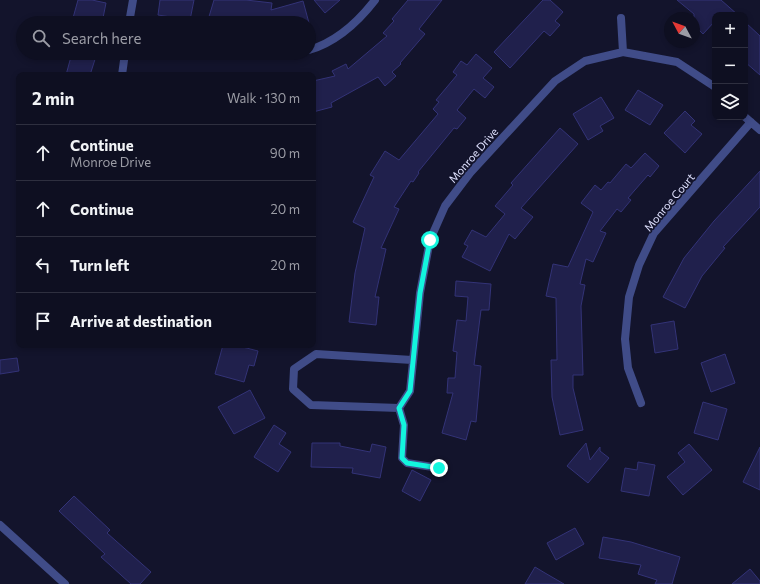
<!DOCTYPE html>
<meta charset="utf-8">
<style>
body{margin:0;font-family:Commissioner,sans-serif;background:#17182a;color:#f1f3f6}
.controls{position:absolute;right:12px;top:12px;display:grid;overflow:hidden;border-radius:8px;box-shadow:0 2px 6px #0003}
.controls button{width:36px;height:36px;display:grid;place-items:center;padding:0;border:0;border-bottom:1px solid #2e2f3f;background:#0e0f21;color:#f1f3f6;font:20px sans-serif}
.compass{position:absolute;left:664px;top:12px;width:36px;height:36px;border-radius:50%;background:#0e0f21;box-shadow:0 2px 6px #0003;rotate:311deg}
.stop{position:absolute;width:12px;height:12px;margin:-9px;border:3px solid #13f5de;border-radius:50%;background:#fff}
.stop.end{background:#13f5de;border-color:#fff;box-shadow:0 1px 4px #0008}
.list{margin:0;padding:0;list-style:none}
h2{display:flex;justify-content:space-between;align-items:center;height:52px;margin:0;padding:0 16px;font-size:17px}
h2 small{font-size:13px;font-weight:400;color:#9b9ca5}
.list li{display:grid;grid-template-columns:26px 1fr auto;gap:12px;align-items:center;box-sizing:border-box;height:56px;padding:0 16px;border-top:1px solid #2e2f3f}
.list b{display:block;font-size:15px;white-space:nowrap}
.list p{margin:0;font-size:13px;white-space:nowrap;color:#9b9ca5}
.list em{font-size:13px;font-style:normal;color:#9b9ca5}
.icon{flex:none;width:22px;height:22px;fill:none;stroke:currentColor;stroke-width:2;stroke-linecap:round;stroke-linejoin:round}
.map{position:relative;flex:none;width:760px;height:584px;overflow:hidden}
.search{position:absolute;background:#0e0f21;box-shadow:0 2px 6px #0003;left:16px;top:16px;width:300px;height:44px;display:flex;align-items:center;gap:10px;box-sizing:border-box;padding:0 14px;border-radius:22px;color:#9b9ca5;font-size:15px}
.panel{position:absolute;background:#0e0f21;box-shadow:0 2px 6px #0003;left:16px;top:72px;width:300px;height:276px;border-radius:8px}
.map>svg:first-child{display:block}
.building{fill:#20204c;stroke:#337}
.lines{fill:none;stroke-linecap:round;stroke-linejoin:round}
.minor{stroke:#404c88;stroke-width:8}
.route{stroke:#13f5de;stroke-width:5}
.labels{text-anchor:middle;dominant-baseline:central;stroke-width:3.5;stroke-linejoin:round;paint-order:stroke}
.street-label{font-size:11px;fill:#dfe1fe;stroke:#13142c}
</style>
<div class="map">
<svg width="760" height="584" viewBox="0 0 760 584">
<rect width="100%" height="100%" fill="#13142c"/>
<!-- building -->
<path class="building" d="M 78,0 L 92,0 L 106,3 L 102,23 L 73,18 Z
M 160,0 L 194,0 L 190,20 L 158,15 Z
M 214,0 L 246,0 L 272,3 L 271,10 L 303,1 L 309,23 L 220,23 L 208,20 Z
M 314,0 L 340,0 L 325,13 Z
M 408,0 L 442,0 L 419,29 L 425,34 L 400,63 L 401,64 L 392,72 L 396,76 L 385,86 L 378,77 L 331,103 L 332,107 L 313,112 L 313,81 L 335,76 L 332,71 L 346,64 L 348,69 L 387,36 L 383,33 L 394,21 L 392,19 Z
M 543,0 L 550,0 L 563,12 L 555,21 L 560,25 L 550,36 L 544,31 L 510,68 L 494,52 Z
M 677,0 L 721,0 L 738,15 L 715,15 L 715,21 L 703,34 L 694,25 L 694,14 Z
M 745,22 L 760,36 L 760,75 L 745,62 Z
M 72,53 L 97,53 L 90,75 L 66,75 Z
M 476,54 L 492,68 L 483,78 L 494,87 L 485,98 L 474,89 L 457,110 L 466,118 L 457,129 L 454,128 L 418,172 L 419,173 L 413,182 L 411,181 L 394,207 L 399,209 L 381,248 L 386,249 L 375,297 L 379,297 L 376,325 L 349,322 L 355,273 L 365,228 L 353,222 L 374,177 L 370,175 L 385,151 L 399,160 L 438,114 L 433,109 L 439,102 L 436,100 L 457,75 L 453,72 L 461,61 L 467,65 Z
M 638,90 L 663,105 L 650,125 L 625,110 Z
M 601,97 L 614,118 L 600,126 L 603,131 L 588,140 L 573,114 Z
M 685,111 L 695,121 L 691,125 L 702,134 L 685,153 L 664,133 Z
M 560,128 L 578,144 L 521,208 L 533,217 L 515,239 L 509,234 L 490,271 L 462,257 L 468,246 L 464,244 L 472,230 L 486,237 L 505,214 L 495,206 L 513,185 L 511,183 Z
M 645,153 L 659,166 L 650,177 L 648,175 L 628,198 L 631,200 L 621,212 L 617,209 L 600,231 L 606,233 L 593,262 L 586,259 L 580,284 L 585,285 L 581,306 L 583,375 L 573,375 L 573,388 L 583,430 L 560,435 L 552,397 L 551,360 L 557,360 L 556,298 L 546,296 L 553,264 L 568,267 L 593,212 L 581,203 L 595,185 L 601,190 L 608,182 L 610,183 L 626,164 L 631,168 Z
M 760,171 L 760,207 L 723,247 L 725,248 L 702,276 L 685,308 L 663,297 L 684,258 L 714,221 Z
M 456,281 L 491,284 L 489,310 L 481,310 L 474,365 L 481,366 L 476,422 L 471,421 L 466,440 L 442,433 L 453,393 L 447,393 L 448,378 L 455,378 L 457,352 L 453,351 L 457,320 L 466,321 L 468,297 L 455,296 Z
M 674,321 L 678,349 L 655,353 L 651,325 Z
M 223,345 L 235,345 L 258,351 L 254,366 L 249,365 L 244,382 L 215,374 Z
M 725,354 L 735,383 L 711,392 L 701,363 Z
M 17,358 L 19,371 L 0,374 L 0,360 Z
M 250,390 L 265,418 L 234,434 L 218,407 Z
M 703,402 L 727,409 L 718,440 L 694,433 Z
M 274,425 L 286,433 L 279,444 L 291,452 L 278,472 L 254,457 Z
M 312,443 L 340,443 L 340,446 L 370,452 L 372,444 L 386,447 L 380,478 L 352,473 L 353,468 L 311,467 Z
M 586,443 L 590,460 L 600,447 L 600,451 L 609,458 L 588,483 L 567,466 Z
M 689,444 L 712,470 L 683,495 L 667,477 L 685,462 L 678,453 Z
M 760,447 L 760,490 L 743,482 Z
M 638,462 L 655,465 L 649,496 L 621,491 L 625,468 L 637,470 Z
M 412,470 L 431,480 L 420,501 L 402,491 Z
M 74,496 L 110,530 L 107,533 L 151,572 L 140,584 L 131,584 L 101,557 L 105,554 L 59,511 Z
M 575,528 L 584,544 L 556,560 L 547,543 Z
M 603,537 L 631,542 L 680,557 L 672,584 L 655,584 L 657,580 L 638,574 L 641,565 L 599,558 Z
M 535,567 L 545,573 L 564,584 L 525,584 Z
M 750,569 L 760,581 L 760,584 L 732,584 Z"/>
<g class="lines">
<!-- minor -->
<path class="minor" d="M 621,18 L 623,52
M 129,23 L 133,0
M 309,50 C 336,42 358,22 375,0
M 246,53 L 296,53
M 122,75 L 125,53
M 745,117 L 760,130
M 641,403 L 628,368 L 625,339 L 629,297 L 639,265 L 654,233 L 751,122
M 399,408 L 311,405 L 293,389 L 294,369 L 316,354 L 412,360
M 439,468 L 407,463 L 402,458 L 404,425 L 399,408 L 410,391 L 420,293 L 430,240 L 445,206 L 470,173 L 555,81 L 585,61 L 623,52 L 677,62 L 715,87
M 0,525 L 65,584"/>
</g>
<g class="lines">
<!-- route -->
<path class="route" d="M 430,240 L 420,293 L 410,391 L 399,408 L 404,425 L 402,458 L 407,463 L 439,468"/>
</g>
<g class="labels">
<!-- street labels -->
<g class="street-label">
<text transform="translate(473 155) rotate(-49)">Monroe Drive</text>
<text transform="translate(669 202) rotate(-50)">Monroe Court</text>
</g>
</g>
</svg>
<div class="controls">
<button>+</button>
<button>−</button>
<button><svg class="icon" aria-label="layers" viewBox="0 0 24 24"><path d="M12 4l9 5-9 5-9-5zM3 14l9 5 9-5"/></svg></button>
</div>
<svg class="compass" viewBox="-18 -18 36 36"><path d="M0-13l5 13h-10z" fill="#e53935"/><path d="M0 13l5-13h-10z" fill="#9b9ca5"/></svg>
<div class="stop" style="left:430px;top:240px"></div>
<div class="stop end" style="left:439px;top:468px"></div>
<div class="search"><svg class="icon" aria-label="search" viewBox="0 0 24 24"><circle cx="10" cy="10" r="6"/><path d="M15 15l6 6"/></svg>Search here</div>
<section class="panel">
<h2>2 min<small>Walk · 130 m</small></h2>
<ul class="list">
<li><svg class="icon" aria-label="ahead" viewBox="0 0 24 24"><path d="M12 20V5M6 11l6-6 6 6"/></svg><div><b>Continue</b><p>Monroe Drive</p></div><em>90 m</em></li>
<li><svg class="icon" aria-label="ahead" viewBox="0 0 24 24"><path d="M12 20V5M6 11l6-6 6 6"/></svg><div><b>Continue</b></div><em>20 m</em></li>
<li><svg class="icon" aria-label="left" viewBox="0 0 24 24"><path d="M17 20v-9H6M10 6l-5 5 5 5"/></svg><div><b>Turn left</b></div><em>20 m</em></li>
<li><svg class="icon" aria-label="arrive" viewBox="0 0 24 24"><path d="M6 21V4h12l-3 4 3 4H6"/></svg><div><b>Arrive at destination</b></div></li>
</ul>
</section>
</div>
